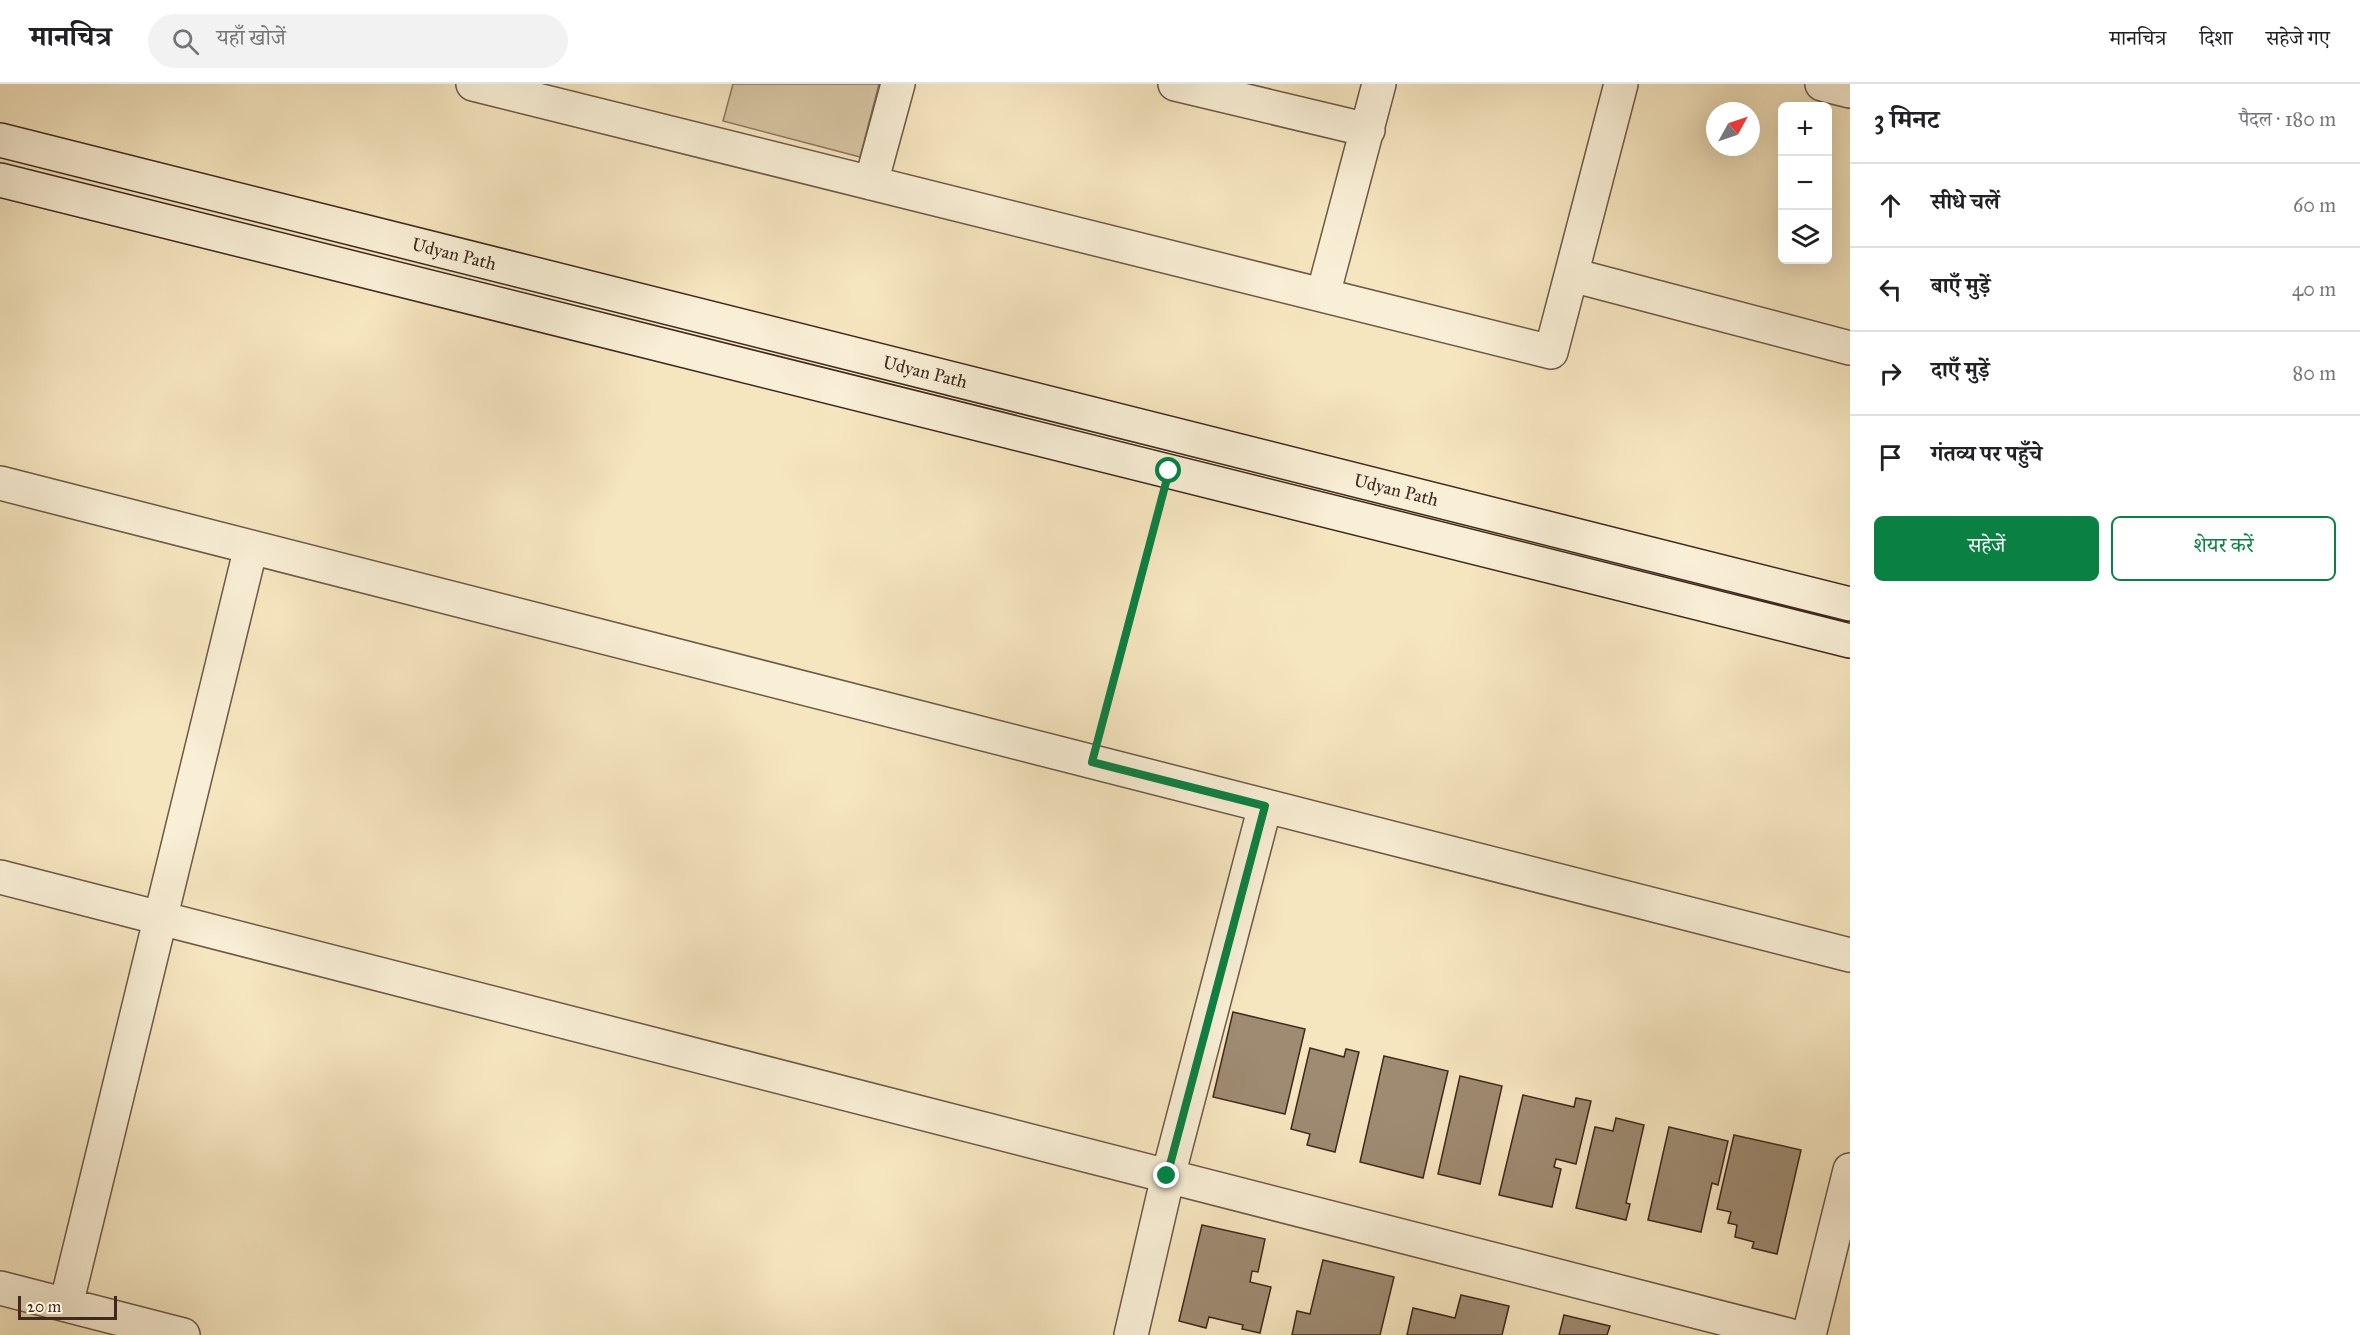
<!DOCTYPE html>
<html lang="hi">
<meta charset="utf-8">
<style>
body{margin:0;font-family:"IM FELL Great Primer","Noto Serif Devanagari",serif;background:#f2f2f2;color:#202124}
.controls{position:absolute;right:18px;top:18px;display:grid;overflow:hidden;border-radius:9px;box-shadow:0 6px 24px #0002}
.controls button{width:54px;height:54px;display:grid;place-items:center;padding:0;border:0;border-bottom:2px solid #e0e0e0;background:#fff;color:#202124;font:30px sans-serif}
.compass{position:absolute;left:1706px;top:18px;width:54px;height:54px;border-radius:50%;background:#fff;box-shadow:0 6px 24px #0002;rotate:50deg}
.scale{position:absolute;left:18px;bottom:15px;width:99px;box-sizing:border-box;padding-left:6px;border:3px solid #3f281d;border-top:0;font-size:16px;line-height:21px;white-space:nowrap;color:#3f281d;-webkit-text-stroke:4px #f9efd6;paint-order:stroke}
.stop{position:absolute;width:18px;height:18px;margin:-14px;border:4px solid #0b8043;border-radius:50%;background:#fff}
.stop.end{background:#0b8043;border-color:#fff;box-shadow:0 2px 6px #0008}
.list{margin:0;padding:0;list-style:none}
h2{display:flex;justify-content:space-between;align-items:center;height:78px;margin:0;padding:0 24px;font-size:26px}
h2 small{font-size:20px;font-weight:400;color:#757577}
.list li{display:grid;grid-template-columns:39px 1fr auto;gap:18px;align-items:center;box-sizing:border-box;height:84px;padding:0 24px;border-top:2px solid #e0e0e0}
.list b{display:block;font-size:22px;white-space:nowrap}
.list em{font-size:20px;font-style:normal;color:#757577}
.actions{display:flex;gap:12px;padding:18px 24px}
.actions a{flex:1;padding:14px 0;border:2px solid #0b8043;border-radius:9px;text-align:center;font-size:21px;color:#0b8043}
.actions .main{background:#0b8043;color:#fff}
.icon{flex:none;width:33px;height:33px;fill:none;stroke:currentColor;stroke-width:2;stroke-linecap:round;stroke-linejoin:round}
.map{position:relative;flex:none;width:1850px;height:1251px;overflow:hidden}
header{display:flex;align-items:center;gap:36px;box-sizing:border-box;height:84px;padding:0 30px;background:#fff;border-bottom:2px solid #e0e0e0}
header strong{font-size:28px}
nav{display:flex;gap:33px;margin-inline-start:auto;font-size:21px}
.search{width:420px;height:54px;background:#f2f2f2;display:flex;align-items:center;gap:15px;box-sizing:border-box;padding:0 21px;border-radius:33px;color:#757577;font-size:22px}
main{display:flex}
aside{flex:1;background:#fff}
.map>svg:first-child{display:block}
.green{fill:#d7c6a4;stroke:#8b7760;stroke-width:1.5}
.building{fill:#9e8b72;stroke:#3f281d;stroke-width:1.5}
.lines{fill:none;stroke-linecap:round;stroke-linejoin:round}
.minor-casing{stroke:#6d5846;stroke-width:36}
.secondary-casing{stroke:#3f281d;stroke-width:36}
.path{stroke:#3f281d;stroke-width:4;stroke-dasharray:1.5 3;stroke-linecap:butt}
.minor{stroke:#f9efd6;stroke-width:33}
.secondary{stroke:#f9efd6;stroke-width:33}
.route{stroke:#0b8043;stroke-width:8}
.labels{text-anchor:middle;dominant-baseline:central;stroke-width:5;stroke-linejoin:round;paint-order:stroke}
.street-label{font-size:18px;fill:#3f281d;stroke:#f9efd6}
</style>
<header>
<strong>मानचित्र</strong>
<div class="search"><svg class="icon" aria-label="search" viewBox="0 0 24 24"><circle cx="10" cy="10" r="6"/><path d="M15 15l6 6"/></svg>यहाँ खोजें</div>
<nav><a>मानचित्र</a><a>दिशा</a><a>सहेजे गए</a></nav>
</header>
<main>
<div class="map">
<svg width="1850" height="1251" viewBox="0 0 1850 1251">
<rect width="100%" height="100%" fill="#f6e6c0"/>
<filter id="stains"><feTurbulence type="fractalNoise" baseFrequency=".00333" numOctaves="4"/><feColorMatrix values="0 0 0 0 .2 0 0 0 0 .09 0 0 0 0 .02 0 0 0 .5 -.17"/></filter>
<radialGradient id="worn" r=".72"><stop offset=".6" stop-color="#630" stop-opacity="0"/><stop offset="1" stop-color="#630" stop-opacity=".3"/></radialGradient>
<!-- green -->
<path class="green" d="M 733,0 L 879,0 L 860,73 L 723,37 Z"/>
<!-- building -->
<path class="building" d="M 1233,928 L 1305,945 L 1285,1030 L 1213,1013 Z
M 1310,964 L 1344,973 L 1346,965 L 1359,968 L 1335,1068 L 1307,1061 L 1310,1050 L 1291,1045 Z
M 1384,972 L 1448,987 L 1423,1094 L 1360,1078 Z
M 1460,992 L 1502,1002 L 1480,1100 L 1438,1090 Z
M 1523,1011 L 1574,1023 L 1576,1014 L 1591,1017 L 1576,1080 L 1556,1075 L 1554,1083 L 1561,1085 L 1552,1123 L 1499,1111 Z
M 1616,1034 L 1644,1041 L 1626,1119 L 1630,1120 L 1626,1136 L 1576,1124 L 1595,1043 L 1613,1047 Z
M 1669,1043 L 1728,1057 L 1718,1101 L 1712,1099 L 1701,1148 L 1648,1136 Z
M 1734,1051 L 1801,1066 L 1777,1170 L 1752,1164 L 1754,1158 L 1735,1153 L 1737,1141 L 1728,1139 L 1731,1128 L 1717,1125 Z
M 1202,1141 L 1265,1155 L 1258,1188 L 1252,1187 L 1250,1198 L 1271,1203 L 1260,1249 L 1242,1245 L 1243,1241 L 1209,1233 L 1206,1244 L 1179,1237 Z
M 1323,1176 L 1394,1193 L 1380,1251 L 1292,1251 L 1297,1227 L 1310,1230 Z
M 1461,1211 L 1509,1222 L 1502,1251 L 1407,1251 L 1413,1224 L 1455,1234 Z
M 1564,1231 L 1610,1242 L 1607,1251 L 1559,1251 Z"/>
<g class="lines">
<!-- minor casing -->
<g class="minor-casing">
<path id="minor" d="M 473,0 L 1551,268 L 1621,0
M 1175,0 L 1368,46
M 1822,0 L 1850,7
M 871,99 L 898,0
M 1572,191 L 1850,264
M 1323,211 L 1379,0
M 0,399 L 1850,871
M 0,793 L 1788,1251
M 0,1204 L 183,1251
M 66,1221 L 251,463
M 1131,1251 L 1168,1092 L 1265,722
M 1809,1251 L 1850,1086"/>
</g>
<!-- secondary casing -->
<g class="secondary-casing">
<path id="secondary" d="M 0,56 L 1850,520
M 0,96 L 1850,557"/>
</g>
<!-- path -->
<path class="path" d="M 1101,645 L 1160,420"/>
<!-- minor -->
<use href="#minor" class="minor"/>
<!-- secondary -->
<use href="#secondary" class="secondary"/>
</g>
<g class="lines">
<!-- route -->
<path class="route" d="M 1167,1092 L 1265,722 L 1092,678 L 1169,387"/>
</g>
<g class="labels">
<!-- street labels -->
<g class="street-label">
<text transform="translate(454 170) rotate(14)">Udyan Path</text>
<text transform="translate(925 288) rotate(14)">Udyan Path</text>
<text transform="translate(1396 406) rotate(14)">Udyan Path</text>
</g>
</g>
<rect width="100%" height="100%" filter="url(#stains)"/>
<rect width="100%" height="100%" fill="url(#worn)"/>
</svg>
<div class="controls">
<button>+</button>
<button>−</button>
<button><svg class="icon" aria-label="layers" viewBox="0 0 24 24"><path d="M12 4l9 5-9 5-9-5zM3 14l9 5 9-5"/></svg></button>
</div>
<svg class="compass" viewBox="-18 -18 36 36"><path d="M0-13l5 13h-10z" fill="#e53935"/><path d="M0 13l5-13h-10z" fill="#757577"/></svg>
<div class="scale">20 m</div>
<div class="stop" style="left:1169px;top:387px"></div>
<div class="stop end" style="left:1167px;top:1092px"></div>
</div>
<aside>
<h2>3 मिनट<small>पैदल · 180 m</small></h2>
<ul class="list">
<li><svg class="icon" aria-label="ahead" viewBox="0 0 24 24"><path d="M12 20V5M6 11l6-6 6 6"/></svg><div><b>सीधे चलें</b></div><em>60 m</em></li>
<li><svg class="icon" aria-label="left" viewBox="0 0 24 24"><path d="M17 20v-9H6M10 6l-5 5 5 5"/></svg><div><b>बाएँ मुड़ें</b></div><em>40 m</em></li>
<li><svg class="icon" aria-label="right" viewBox="0 0 24 24"><path d="M7 20v-9h11M14 6l5 5-5 5"/></svg><div><b>दाएँ मुड़ें</b></div><em>80 m</em></li>
<li><svg class="icon" aria-label="arrive" viewBox="0 0 24 24"><path d="M6 21V4h12l-3 4 3 4H6"/></svg><div><b>गंतव्य पर पहुँचे</b></div></li>
</ul>
<div class="actions"><a class="main">सहेजें</a><a>शेयर करें</a></div>
</aside>
</main>
